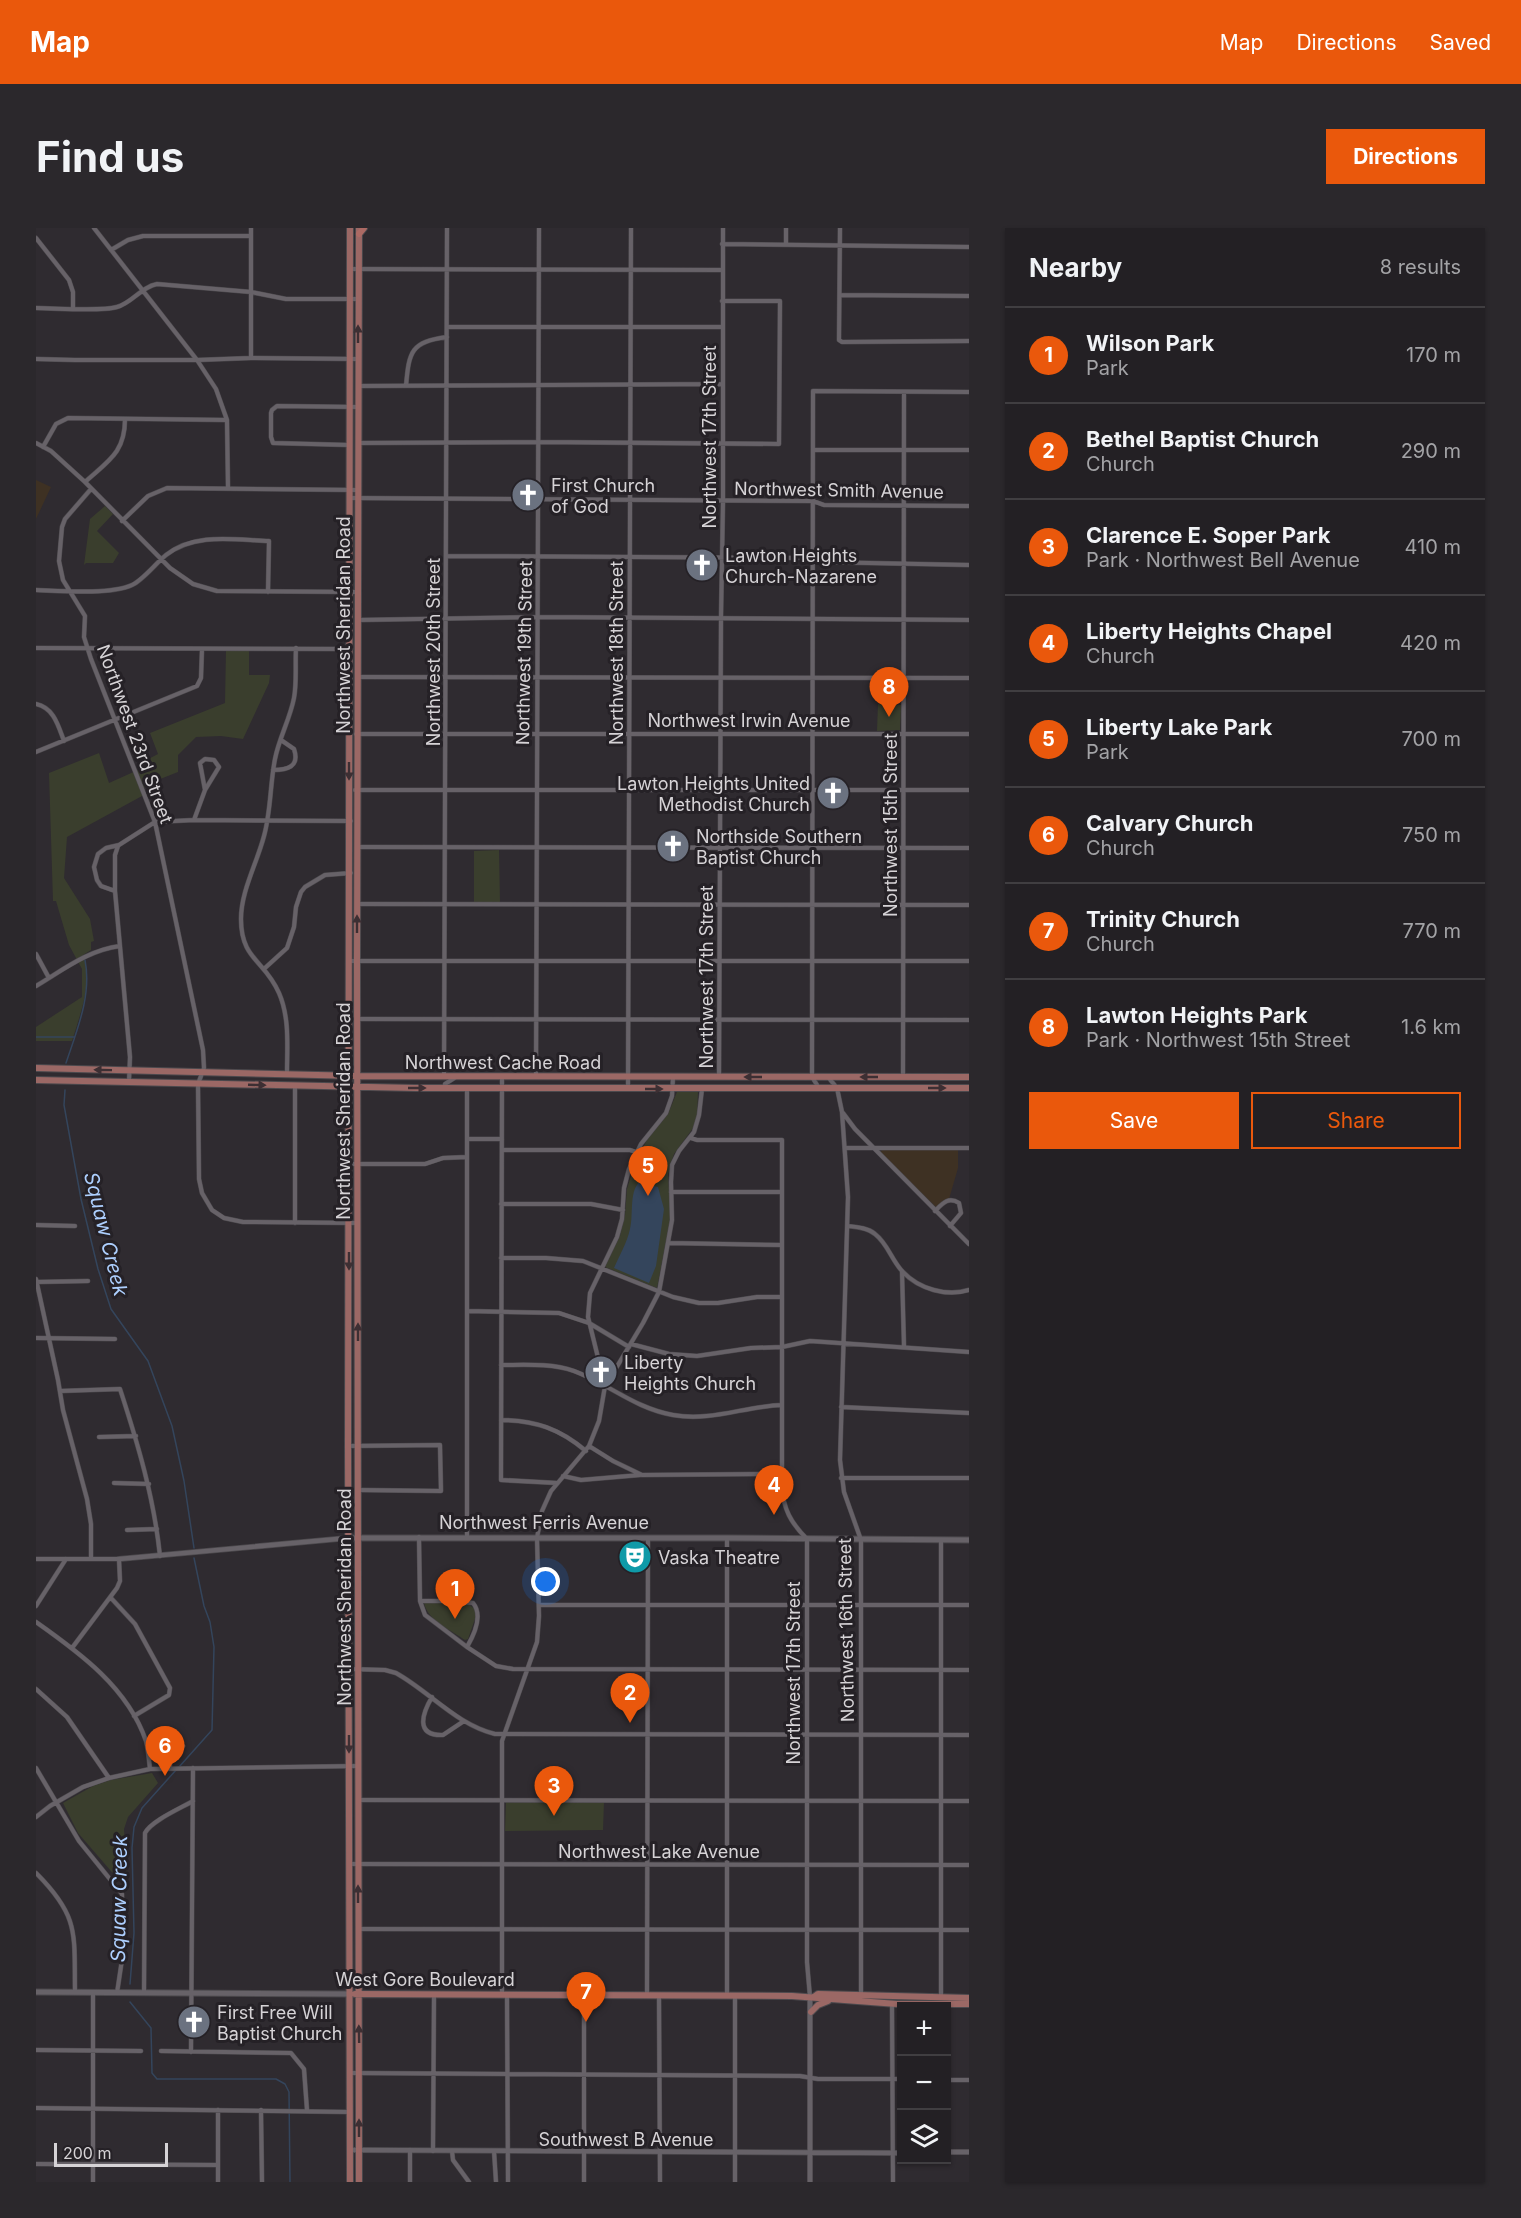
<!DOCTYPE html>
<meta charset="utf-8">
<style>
body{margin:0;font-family:Inter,sans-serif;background:#2b282c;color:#f1f3f6}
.controls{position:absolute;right:18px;bottom:18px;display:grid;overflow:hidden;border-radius:0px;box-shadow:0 2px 4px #0004}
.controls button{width:54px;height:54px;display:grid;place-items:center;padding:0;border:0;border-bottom:2px solid #403e41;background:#232024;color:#f1f3f6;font:30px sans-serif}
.scale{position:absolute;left:18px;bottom:15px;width:114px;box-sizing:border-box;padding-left:6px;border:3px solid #d6d3d6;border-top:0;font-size:16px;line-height:21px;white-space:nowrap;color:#d6d3d6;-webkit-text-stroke:4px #252126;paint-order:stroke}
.you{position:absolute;left:510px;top:1354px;width:21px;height:21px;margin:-15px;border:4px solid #fff;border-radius:50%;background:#1a73e8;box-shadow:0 0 0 9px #1a73e833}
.badge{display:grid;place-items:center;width:39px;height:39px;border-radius:50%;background:#ea580c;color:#fff;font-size:20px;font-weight:700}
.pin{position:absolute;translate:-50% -50px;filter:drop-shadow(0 2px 3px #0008)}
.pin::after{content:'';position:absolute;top:32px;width:21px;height:18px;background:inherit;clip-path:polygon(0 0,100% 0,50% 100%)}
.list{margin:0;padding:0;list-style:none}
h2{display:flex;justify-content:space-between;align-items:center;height:78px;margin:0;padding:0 24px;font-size:26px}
h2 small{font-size:20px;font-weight:400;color:#a3a3a6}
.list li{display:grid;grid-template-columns:39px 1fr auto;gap:18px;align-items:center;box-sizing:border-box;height:96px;padding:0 24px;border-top:2px solid #403e41}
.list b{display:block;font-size:22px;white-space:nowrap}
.list p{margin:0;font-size:20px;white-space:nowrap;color:#a3a3a6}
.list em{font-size:20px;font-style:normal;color:#a3a3a6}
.actions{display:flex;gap:12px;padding:18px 24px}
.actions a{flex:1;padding:14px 0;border:2px solid #ea580c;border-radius:0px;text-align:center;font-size:21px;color:#ea580c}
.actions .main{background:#ea580c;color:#fff}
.icon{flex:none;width:33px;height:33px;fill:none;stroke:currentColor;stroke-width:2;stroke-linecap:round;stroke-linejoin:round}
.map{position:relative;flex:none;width:933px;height:1954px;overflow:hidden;border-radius:0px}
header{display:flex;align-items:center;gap:36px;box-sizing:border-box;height:84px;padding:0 30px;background:#ea580c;color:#fff}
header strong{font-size:28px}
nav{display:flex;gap:33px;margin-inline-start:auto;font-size:21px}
.intro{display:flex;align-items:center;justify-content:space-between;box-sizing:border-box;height:144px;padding:0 36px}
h1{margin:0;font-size:42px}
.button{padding:15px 27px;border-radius:0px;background:#ea580c;color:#fff;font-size:21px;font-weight:700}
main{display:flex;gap:36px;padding:0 36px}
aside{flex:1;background:#232024;border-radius:0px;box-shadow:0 2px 4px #0004}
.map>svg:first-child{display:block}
.education{fill:#3e3123}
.green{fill:#3a3e2d}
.water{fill:#34455c}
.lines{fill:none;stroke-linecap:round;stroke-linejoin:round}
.stream{stroke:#34455c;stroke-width:1.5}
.minor-casing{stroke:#4c494d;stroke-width:5}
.tertiary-casing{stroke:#4c494d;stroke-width:6}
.secondary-casing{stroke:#4c494d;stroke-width:7}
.primary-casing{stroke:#4c494d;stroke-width:8}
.trunk-casing{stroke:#4c494d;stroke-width:8}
.minor{stroke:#676268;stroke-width:4}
.tertiary{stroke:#676268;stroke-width:4.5}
.secondary{stroke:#676268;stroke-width:5}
.primary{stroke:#9b6865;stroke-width:6}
.trunk{stroke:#ac6a64;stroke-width:6}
.oneway{fill:#3d2f33}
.labels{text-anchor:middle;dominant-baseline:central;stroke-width:6;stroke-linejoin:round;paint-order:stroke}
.street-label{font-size:18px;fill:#d6d3d6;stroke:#252126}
.poi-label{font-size:18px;fill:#d6d3d6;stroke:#252126;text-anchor:start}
.water-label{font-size:20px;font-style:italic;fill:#adcffe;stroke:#252126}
</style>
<header>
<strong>Map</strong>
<nav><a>Map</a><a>Directions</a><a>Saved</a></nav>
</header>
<div class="intro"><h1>Find us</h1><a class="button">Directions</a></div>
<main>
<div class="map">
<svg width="933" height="1954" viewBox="0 0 933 1954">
<rect width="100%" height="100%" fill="#2f2b30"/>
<!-- education -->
<path class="education" d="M 0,252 L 15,259 L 0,291 Z
M 846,922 L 922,922 L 922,940 L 913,971 L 900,979 L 844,925 Z"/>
<!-- green -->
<path class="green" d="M 69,278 L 77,286 L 61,303 L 83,325 L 77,335 L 50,335 L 48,337 L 54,291 Z
M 190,422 L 213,422 L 213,447 L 234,447 L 233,455 L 207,511 L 185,508 L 160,509 L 142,527 L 142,544 L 109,557 L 106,568 L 31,609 L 28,650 L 54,691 L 58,713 L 55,714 L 55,722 L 47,727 C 57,756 44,786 36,813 L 0,813 L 0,799 L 46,769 L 46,741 L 33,717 L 20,673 L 17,673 L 13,545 L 63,525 L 73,555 L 102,542 L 101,537 L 122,526 L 114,505 L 189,475 Z
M 842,476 L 865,477 L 864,502 L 841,503 Z
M 463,622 L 464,675 L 438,674 L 438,623 Z
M 641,864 L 662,864 L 661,890 L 657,900 L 638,926 L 635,935 L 632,947 L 635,987 L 621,1060 L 569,1039 L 584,1008 L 589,987 L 591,961 L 599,935 L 611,912 L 632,886 Z
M 416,1374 L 432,1376 L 439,1381 L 440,1388 L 432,1411 L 429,1412 C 415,1402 392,1393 388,1375 Z
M 116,1545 L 122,1555 L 92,1589 L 88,1601 L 91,1648 L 81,1650 L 42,1605 L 27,1575 L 57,1558 L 75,1552 Z
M 470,1574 L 568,1574 L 567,1602 L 469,1603 Z"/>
<!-- water -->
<path class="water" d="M 606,952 L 611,953 L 613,957 L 622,959 L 628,981 L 620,1038 L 613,1055 L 578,1040 C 584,1026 591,1015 594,1001 C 598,986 592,961 606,952 Z"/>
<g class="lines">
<!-- stream -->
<path class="stream" d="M 0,809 L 38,809
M 30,835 C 41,802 56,767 49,732
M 29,862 L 28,877 L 37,927 L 45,971 L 62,1041 L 75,1081 L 112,1133 L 136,1198 L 148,1253 L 158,1320
M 143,1539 L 176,1502 L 178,1419 L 174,1394 L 168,1378 L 158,1330
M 94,1756 L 98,1705 L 96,1620 L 98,1599 L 106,1580 L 140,1542
M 94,1774 L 115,1800 L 116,1845 L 121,1851 L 240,1851 L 249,1856 L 253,1864 L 254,1954"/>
<!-- minor casing -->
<g class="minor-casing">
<path id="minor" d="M 58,0 L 161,132 L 180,161 L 191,192 L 192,260
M 750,0 L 750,17
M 804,0 L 803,112 L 806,114 L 933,113
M 0,10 L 33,52 L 37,64 L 37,80
M 686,16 L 933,19
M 75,22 L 92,12 L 107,8 L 215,8
M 314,41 L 686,42
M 804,67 L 933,68
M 0,80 C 20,80 64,84 81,79 C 96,75 105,59 121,56 L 215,64 L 250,71 L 322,71
M 412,99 L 686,99
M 215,130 L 215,0
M 0,131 L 39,132 L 161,132 L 215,130 L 322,131
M 322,158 L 687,156
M 370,158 C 373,123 375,114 411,109
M 0,215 L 15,223 L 49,254 L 134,340 L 157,356 L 181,363 L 322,364
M 322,215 L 503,214 L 743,216 L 744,73 L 686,73
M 313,217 L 237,215 L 235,209 L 235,185 L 236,182 L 241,178 L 322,179
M 7,219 L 20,196 L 32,190 L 191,192
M 777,222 L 933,222
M 49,254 C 72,233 89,225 89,191
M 55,261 L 29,291 L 26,299 L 23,333 L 27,352 L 49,388 L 48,409 L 55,431 L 119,594 L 167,822 L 168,840 L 162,856 L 163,951 L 166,965 L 176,982 L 188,990 L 207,994 L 322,995
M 314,270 L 777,273 L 788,277 L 933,278
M 86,293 L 112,268 L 131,260 L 322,262
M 410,328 L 774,330 L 783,334 L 933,337
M 0,362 C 25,363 74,367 96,357 C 107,352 120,335 130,327 C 159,304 199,312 233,313 L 232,364
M 322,392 L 502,389 L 933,392
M 0,420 L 315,421
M 322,449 L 933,450
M 0,476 C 18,480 22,497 28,513
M 320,506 L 933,506
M 0,524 L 161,458 L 165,450 L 166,421
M 169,531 L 178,532 L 183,539 L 169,562 L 164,535 Z
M 237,542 C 251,542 264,539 258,521 L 245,512
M 319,562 L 933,562
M 158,592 L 169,562
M 82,618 L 79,627 L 79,663 L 94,829 L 93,853
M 322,619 L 933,620
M 79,663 L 65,658 L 61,652 L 58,639 L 62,626 L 70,620 L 83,617 L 119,594 L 158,592 L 315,593
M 322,676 L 933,677
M 0,726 L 13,750
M 313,733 L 933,733
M 229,740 L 251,720 L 258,699 L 260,679 L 265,664 L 269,659 L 289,647 L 315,645
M 0,758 C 27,742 52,722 84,718
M 323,791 L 933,792
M 251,846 C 251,820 254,790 243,765 C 229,732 205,732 205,691 C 205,663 221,635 228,608 C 235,583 234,556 239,531 C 243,510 254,491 258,470 C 261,454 259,437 260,420
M 408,848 L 411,0
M 867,848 L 868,164
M 466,849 L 465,1252 L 521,1255
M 500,849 L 503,0
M 683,849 L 685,390 L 687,274 L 687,0
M 776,849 L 777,163 L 933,164
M 776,849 L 783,860
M 792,849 L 801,860 L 806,884 L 812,969 L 804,1232 L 808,1264 L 825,1312 L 825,1767
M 408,860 L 409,856 L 420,849
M 431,860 L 431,1309
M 592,860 L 595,0
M 807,885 L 819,901 L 933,1016
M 655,910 L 661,912 L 746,912 L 746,1258 C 747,1281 755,1295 771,1311 L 771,1734 L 774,1769
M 431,911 L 466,911
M 809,920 L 933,920
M 466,922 L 594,922 L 600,924
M 313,936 L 389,936 L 407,930 L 431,929
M 635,964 L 746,964
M 465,976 L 555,976 L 587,982
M 899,983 C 906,976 912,968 923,975 L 925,985 L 914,998
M 259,995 L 259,859
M 0,997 L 39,998
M 812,998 C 821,999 832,1000 839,1006 C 852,1016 856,1033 867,1044 C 883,1061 911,1069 933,1062
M 633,1015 L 746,1017
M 465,1030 L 510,1030 L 547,1033 L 637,1069 L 663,1075 L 682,1075 L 721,1069 L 746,1069
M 866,1044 L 868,1118
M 0,1051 L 22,1152 L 27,1182 L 51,1271 L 55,1296 L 55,1331
M 0,1054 L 52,1053
M 432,1083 L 523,1085 L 553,1095 L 593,1119
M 0,1110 L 79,1111
M 595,1116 L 633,1126 L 661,1128 L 715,1120 L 746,1119 L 774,1113 L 933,1124
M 465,1137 C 488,1137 515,1135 538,1143 C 573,1156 598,1180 637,1187 C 675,1194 709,1178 746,1177
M 570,1157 L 607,1095 L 623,1064 L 636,992 L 635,954 L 636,937 L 643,923 L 658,904 L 663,887 L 666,861
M 24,1163 L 84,1161 C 102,1216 118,1270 124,1328
M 805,1179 L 933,1185
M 465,1192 C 499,1192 524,1201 550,1223
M 63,1209 L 100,1208
M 312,1218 L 404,1217 L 405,1263 L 322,1262
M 553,1218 L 577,1233 L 606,1247 L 745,1246
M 527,1248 L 545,1252 L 604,1247
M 805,1250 L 933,1250
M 78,1255 L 113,1256
M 91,1302 L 121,1301
M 383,1309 L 384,1373 L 389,1387 L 431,1419 L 460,1438 L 477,1441 L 933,1442
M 691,1310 L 691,1767
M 0,1331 L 83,1331 L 84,1353 L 81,1360 L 36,1420
M 75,1370 L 99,1396 L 134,1460 L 133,1467 L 98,1488
M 384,1373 L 416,1373 L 437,1375 C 447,1387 438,1407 431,1419
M 503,1377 L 933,1377
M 0,1378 L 30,1331
M 0,1394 C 44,1425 92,1460 110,1513 C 112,1521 113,1532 114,1541
M 313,1441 L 349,1442 L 360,1445 C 394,1464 421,1497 459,1506 L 933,1507
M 0,1461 L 31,1489 L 73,1550
M 396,1469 C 386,1486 379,1508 407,1507 L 428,1493
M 0,1540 L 43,1613 L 86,1666 L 87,1725 L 81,1765
M 134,1540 L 134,1532 L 147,1518
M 322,1572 L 933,1573
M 0,1589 L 14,1578 L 47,1559 L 73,1550 L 114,1541 L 322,1538
M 313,1636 L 933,1637
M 0,1645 C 44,1689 38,1706 39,1764
M 322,1701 L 933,1702
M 57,1765 L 57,1954
M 108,1765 L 109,1605 C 115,1593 145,1580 157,1573
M 466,1767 L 466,1513 L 501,1414 L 503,1388 L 501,1310 L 506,1283 L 515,1263 L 553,1218 L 563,1193 L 569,1158 L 552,1089 L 554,1065 L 581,1009 L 586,991 L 588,960 L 593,941 L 605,916 L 630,885 L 636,868 L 637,850
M 471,1767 L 472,1954
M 611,1767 L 612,1310
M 623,1767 L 624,1954
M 548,1768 L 548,1954
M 905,1770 L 905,1312
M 856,1776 L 857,1954
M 0,1822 L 105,1823
M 125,1823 L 255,1825 L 268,1841 L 271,1882
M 155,1824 L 157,1540
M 314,1845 L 764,1848 L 782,1851 L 866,1851
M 910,1852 L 933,1852
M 0,1880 L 314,1884
M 182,1882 L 182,1954
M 225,1882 L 226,1954
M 374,1922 L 374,1954
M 397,1923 L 398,1767
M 416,1923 L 417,1932 L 433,1954
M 458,1923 L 460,1954
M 0,1936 L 182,1937
M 699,1954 L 699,1768"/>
</g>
<!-- tertiary casing -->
<g class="tertiary-casing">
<path id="tertiary" d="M 83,1331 L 312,1310
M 774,1769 L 774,1954
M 314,1922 L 866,1925
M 910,1924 L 933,1924"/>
</g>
<!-- secondary casing -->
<g class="secondary-casing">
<path id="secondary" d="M 312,1310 L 691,1310 L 933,1312
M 0,1764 L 313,1766"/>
</g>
<!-- primary casing -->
<g class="primary-casing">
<path id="primary" d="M 314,0 L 312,1218 L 314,1954
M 323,0 L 321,733 L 323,1954
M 0,840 L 323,848 L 933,849
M 0,852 L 379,860 L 933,860
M 319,1766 L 756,1768 L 861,1776 L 933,1776
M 778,1769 L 782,1766 L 933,1770
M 775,1784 L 782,1777 L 792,1773"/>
</g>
<!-- trunk casing -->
<g class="trunk-casing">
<path id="trunk" d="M 323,6 L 328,0"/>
</g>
<!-- minor -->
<use href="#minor" class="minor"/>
<!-- tertiary -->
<use href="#tertiary" class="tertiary"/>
<!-- secondary -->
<use href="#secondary" class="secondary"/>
<!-- primary -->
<use href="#primary" class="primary"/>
<!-- trunk -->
<use href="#trunk" class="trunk"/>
</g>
<!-- one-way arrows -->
<defs><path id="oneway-solid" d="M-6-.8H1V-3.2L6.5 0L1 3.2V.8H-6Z" transform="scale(1.5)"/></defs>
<g class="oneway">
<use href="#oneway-solid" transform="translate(322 106) rotate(-90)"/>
<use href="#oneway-solid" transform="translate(313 543) rotate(90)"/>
<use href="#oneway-solid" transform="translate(321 696) rotate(-90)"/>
<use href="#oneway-solid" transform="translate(67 842) rotate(-179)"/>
<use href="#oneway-solid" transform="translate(717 849) rotate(180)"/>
<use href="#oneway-solid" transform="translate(833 849) rotate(180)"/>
<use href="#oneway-solid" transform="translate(221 857) rotate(2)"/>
<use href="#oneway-solid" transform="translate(381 860)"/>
<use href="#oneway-solid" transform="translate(901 860)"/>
<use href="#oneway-solid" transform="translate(618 861)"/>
<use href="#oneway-solid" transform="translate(313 1033) rotate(90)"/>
<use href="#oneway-solid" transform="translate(322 1104) rotate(-90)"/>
<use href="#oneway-solid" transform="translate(313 1516) rotate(90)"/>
<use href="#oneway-solid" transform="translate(322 1666) rotate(-90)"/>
<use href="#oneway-solid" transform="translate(323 1806) rotate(-91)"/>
<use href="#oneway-solid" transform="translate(323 1900) rotate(-90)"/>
</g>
<!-- icons -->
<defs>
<g id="church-disc" transform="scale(1.725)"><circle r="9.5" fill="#6b7280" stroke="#252126"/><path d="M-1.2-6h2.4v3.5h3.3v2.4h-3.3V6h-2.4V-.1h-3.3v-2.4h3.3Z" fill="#fff"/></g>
<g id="theatre-disc" transform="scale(1.725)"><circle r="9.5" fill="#0f9aa8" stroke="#252126"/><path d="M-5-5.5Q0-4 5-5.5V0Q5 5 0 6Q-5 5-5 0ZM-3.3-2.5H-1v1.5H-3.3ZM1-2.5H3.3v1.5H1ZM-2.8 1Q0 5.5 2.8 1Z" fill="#fff"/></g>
</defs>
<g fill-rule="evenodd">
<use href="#church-disc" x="492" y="267"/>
<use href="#church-disc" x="666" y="337"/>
<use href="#church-disc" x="797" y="565"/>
<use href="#church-disc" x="637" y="618"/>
<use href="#church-disc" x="565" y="1144"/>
<use href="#theatre-disc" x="599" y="1329"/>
<use href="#church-disc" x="158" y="1794"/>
</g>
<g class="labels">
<!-- street labels -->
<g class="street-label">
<text transform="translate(673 209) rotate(-90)">Northwest 17th Street</text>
<text transform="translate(803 262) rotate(1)">Northwest Smith Avenue</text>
<text transform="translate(307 397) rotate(-90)">Northwest Sheridan Road</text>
<text transform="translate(397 424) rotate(-90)">Northwest 20th Street</text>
<text transform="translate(488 425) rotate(-89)">Northwest 19th Street</text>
<text transform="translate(580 425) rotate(-90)">Northwest 18th Street</text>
<text x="713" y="492">Northwest Irwin Avenue</text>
<text transform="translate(99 506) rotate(70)">Northwest 23rd Street</text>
<text transform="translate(854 597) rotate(-90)">Northwest 15th Street</text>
<text transform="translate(670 749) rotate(-90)">Northwest 17th Street</text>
<text x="467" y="834">Northwest Cache Road</text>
<text transform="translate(307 883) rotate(-90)">Northwest Sheridan Road</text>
<text x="508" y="1294">Northwest Ferris Avenue</text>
<text transform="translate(308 1369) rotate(-90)">Northwest Sheridan Road</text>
<text transform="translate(810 1402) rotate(-91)">Northwest 16th Street</text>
<text transform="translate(757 1445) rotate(-90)">Northwest 17th Street</text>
<text x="623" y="1623">Northwest Lake Avenue</text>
<text x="389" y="1751">West Gore Boulevard</text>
<text x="590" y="1911">Southwest B Avenue</text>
</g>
<!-- poi labels -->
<g class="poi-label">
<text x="515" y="257">First Church<tspan x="515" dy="21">of God</tspan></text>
<text x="689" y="327">Lawton Heights<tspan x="689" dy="21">Church-Nazarene</tspan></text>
<text x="774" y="555" text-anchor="end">Lawton Heights United<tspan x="774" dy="21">Methodist Church</tspan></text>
<text x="660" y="608">Northside Southern<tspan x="660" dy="21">Baptist Church</tspan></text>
<text x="588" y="1134">Liberty<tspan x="588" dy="21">Heights Church</tspan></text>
<text x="622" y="1329">Vaska Theatre</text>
<text x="181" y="1784">First Free Will<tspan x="181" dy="21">Baptist Church</tspan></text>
</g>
<!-- water labels -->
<g class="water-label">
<text transform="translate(70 1006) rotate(76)">Squaw Creek</text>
<text transform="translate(83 1671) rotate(-89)">Squaw Creek</text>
</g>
</g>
</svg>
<div class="controls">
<button>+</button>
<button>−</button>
<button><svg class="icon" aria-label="layers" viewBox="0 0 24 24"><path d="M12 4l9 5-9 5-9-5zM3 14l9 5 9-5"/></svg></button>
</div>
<div class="scale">200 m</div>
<div class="you"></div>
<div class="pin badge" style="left:419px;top:1391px">1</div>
<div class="pin badge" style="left:594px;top:1495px">2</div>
<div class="pin badge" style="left:518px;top:1588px">3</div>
<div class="pin badge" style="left:738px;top:1287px">4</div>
<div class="pin badge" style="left:612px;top:968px">5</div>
<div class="pin badge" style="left:129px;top:1548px">6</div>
<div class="pin badge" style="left:550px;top:1794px">7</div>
<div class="pin badge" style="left:853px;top:489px">8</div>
</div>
<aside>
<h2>Nearby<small>8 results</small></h2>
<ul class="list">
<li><span class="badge">1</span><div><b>Wilson Park</b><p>Park</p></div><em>170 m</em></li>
<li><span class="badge">2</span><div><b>Bethel Baptist Church</b><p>Church</p></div><em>290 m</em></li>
<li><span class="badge">3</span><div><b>Clarence E. Soper Park</b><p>Park · Northwest Bell Avenue</p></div><em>410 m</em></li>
<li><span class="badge">4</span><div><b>Liberty Heights Chapel</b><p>Church</p></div><em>420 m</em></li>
<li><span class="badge">5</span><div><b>Liberty Lake Park</b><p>Park</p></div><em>700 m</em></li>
<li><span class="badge">6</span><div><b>Calvary Church</b><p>Church</p></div><em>750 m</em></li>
<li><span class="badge">7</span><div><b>Trinity Church</b><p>Church</p></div><em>770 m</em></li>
<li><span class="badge">8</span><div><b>Lawton Heights Park</b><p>Park · Northwest 15th Street</p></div><em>1.6 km</em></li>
</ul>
<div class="actions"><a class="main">Save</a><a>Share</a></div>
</aside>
</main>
